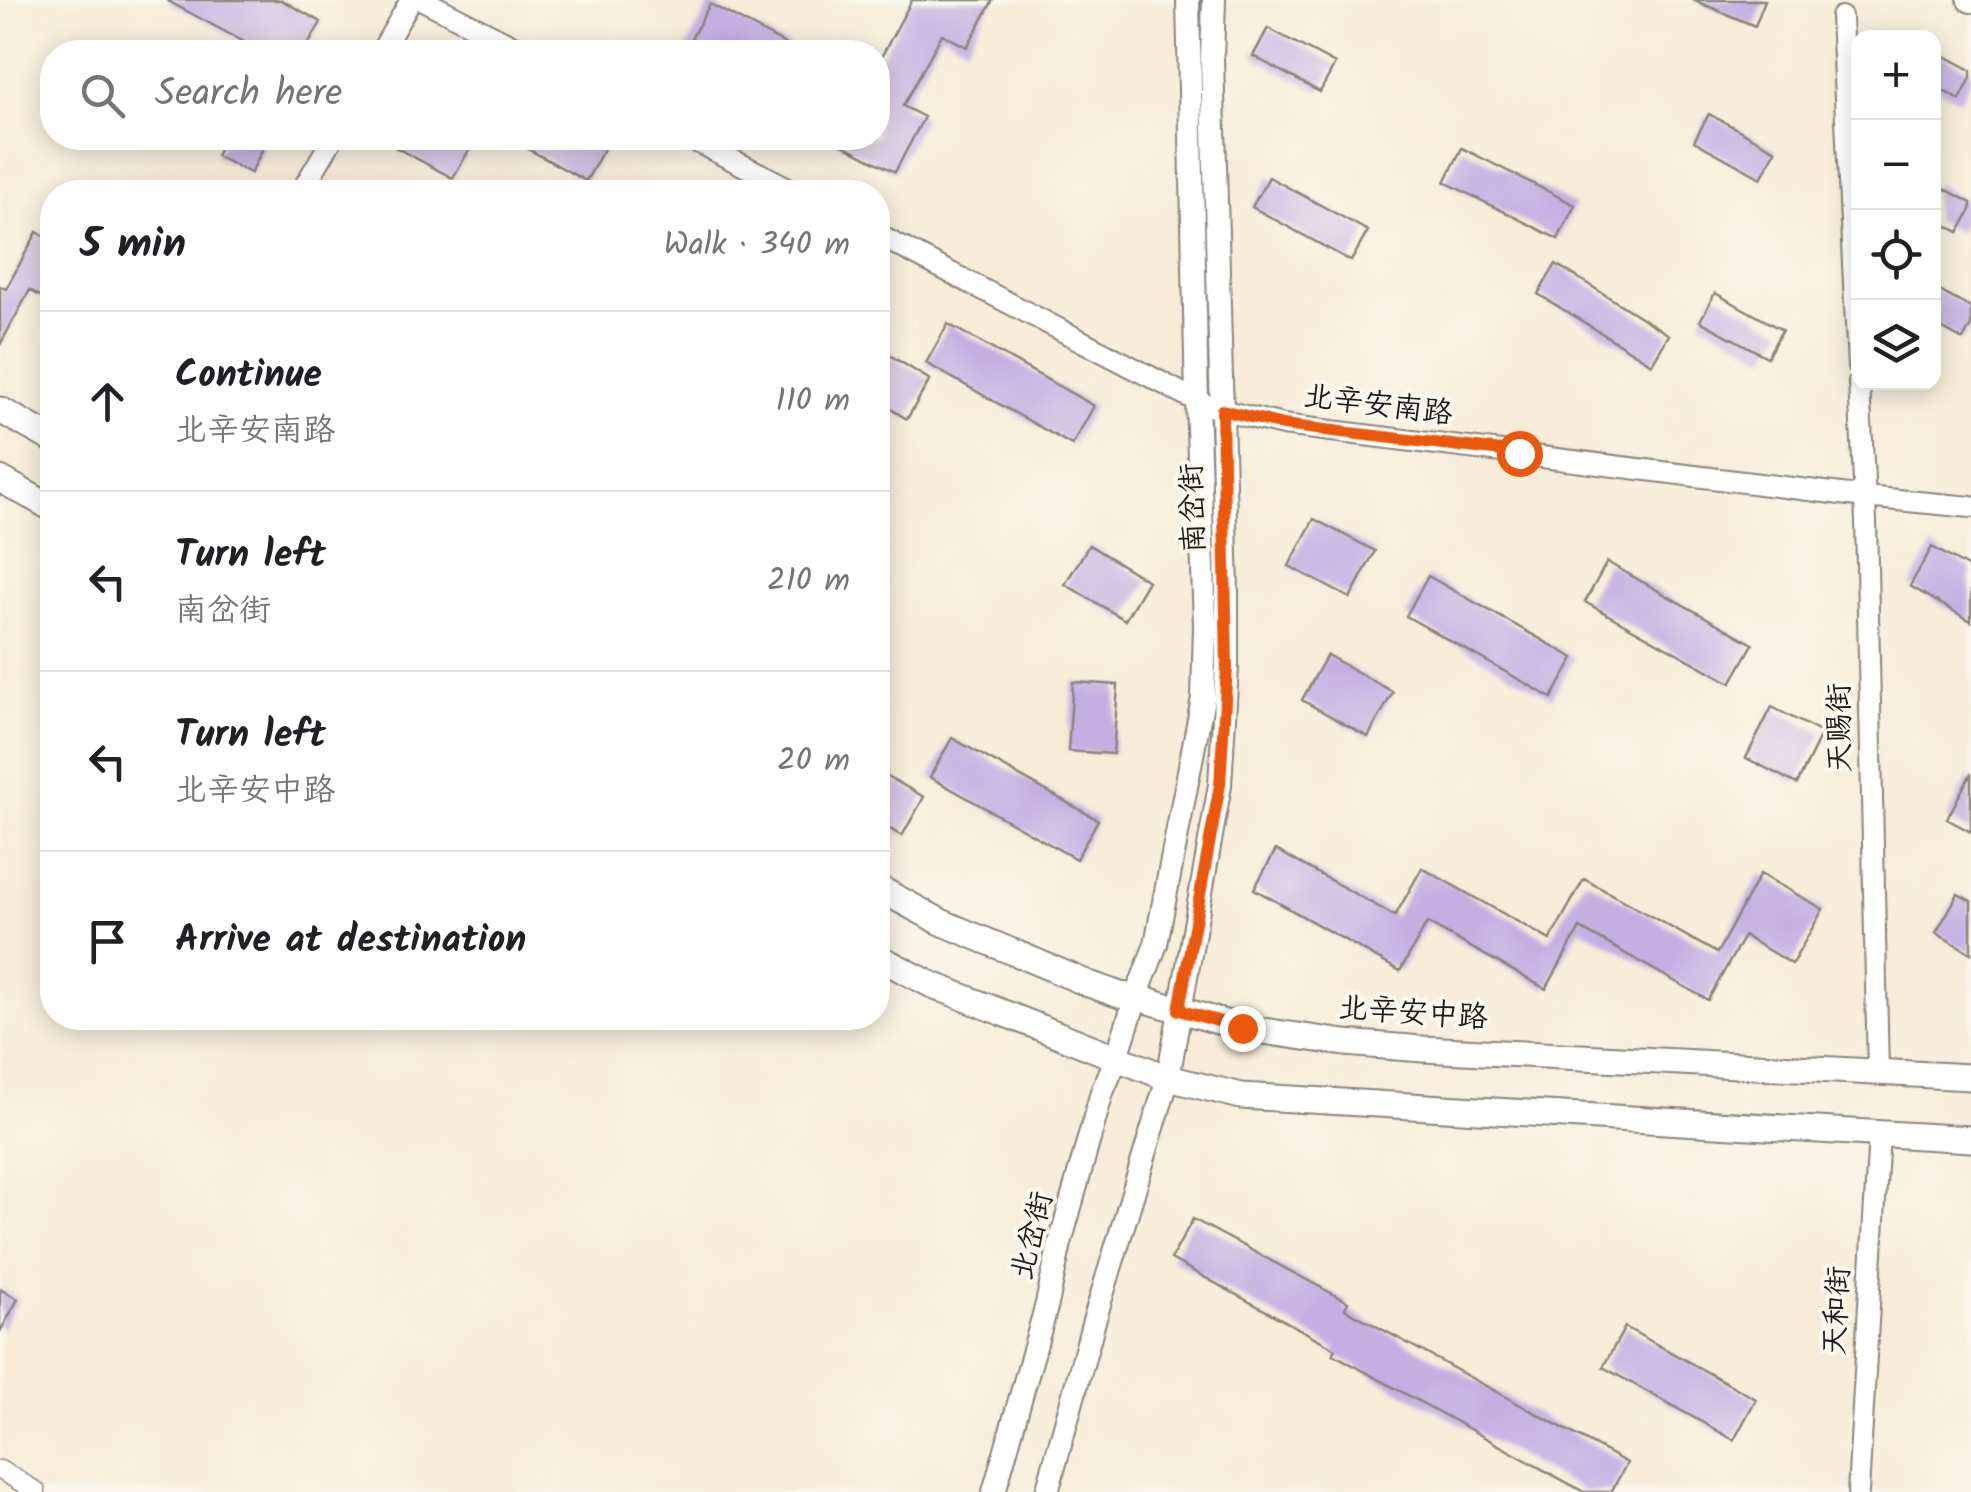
<!DOCTYPE html>
<meta charset="utf-8">
<style>
body{margin:0;font-family:Kalam,"LXGW WenKai TC",sans-serif;background:#f2f2f2;color:#202124}
.controls{position:absolute;right:30px;top:30px;display:grid;overflow:hidden;border-radius:20px;box-shadow:0 5px 25px #0003}
.controls button{width:90px;height:90px;display:grid;place-items:center;padding:0;border:0;border-bottom:2px solid #e0e0e0;background:#fff;color:#202124;font:50px sans-serif}
.stop{position:absolute;width:30px;height:30px;margin:-22px;border:8px solid #ea580c;border-radius:50%;background:#fff}
.stop.end{background:#ea580c;border-color:#fff;box-shadow:0 2px 10px #0008}
.list{margin:0;padding:0;list-style:none}
h2{display:flex;justify-content:space-between;align-items:center;height:130px;margin:0;padding:0 40px;font-size:42px}
h2 small{font-size:32px;font-weight:400;color:#757577}
.list li{display:grid;grid-template-columns:65px 1fr auto;gap:30px;align-items:center;box-sizing:border-box;height:180px;padding:0 40px;border-top:2px solid #e0e0e0}
.list b{display:block;font-size:38px;white-space:nowrap}
.list p{margin:0;font-size:32px;white-space:nowrap;color:#757577}
.list em{font-size:32px;font-style:normal;color:#757577}
.icon{flex:none;width:55px;height:55px;fill:none;stroke:currentColor;stroke-width:2;stroke-linecap:round;stroke-linejoin:round}
.map{position:relative;flex:none;width:1971px;height:1492px;overflow:hidden}
.search{position:absolute;background:#fff;box-shadow:0 5px 25px #0003;left:40px;top:40px;width:850px;height:110px;display:flex;align-items:center;gap:25px;box-sizing:border-box;padding:0 35px;border-radius:40px;color:#757577;font-size:38px}
.panel{position:absolute;background:#fff;box-shadow:0 5px 25px #0003;left:40px;top:180px;width:850px;height:850px;border-radius:40px}
.map>svg:first-child{display:block}
.building{fill:#c5afe2}
.lines{fill:none;stroke-linecap:round;stroke-linejoin:round}
.minor-casing{stroke:#8a847a;stroke-width:21}
.tertiary-casing{stroke:#8a847a;stroke-width:24}
.secondary-casing{stroke:#8a847a;stroke-width:26}
.primary-casing{stroke:#8a847a;stroke-width:29}
.minor{stroke:#fff;stroke-width:18}
.tertiary{stroke:#fff;stroke-width:20}
.secondary{stroke:#fff;stroke-width:22}
.primary{stroke:#fff;stroke-width:25}
.route{stroke:#ea580c;stroke-width:12}
.labels{text-anchor:middle;dominant-baseline:central;stroke-width:8;stroke-linejoin:round;paint-order:stroke}
.street-label{font-size:30px;fill:#1c1c1c;stroke:#fbf7ec}
</style>
<div class="map">
<svg width="1971" height="1492" viewBox="0 0 1971 1492">
<rect width="100%" height="100%" fill="#fbf7ec"/>
<filter id="ink" filterUnits="userSpaceOnUse"><feTurbulence type="fractalNoise" baseFrequency=".01" numOctaves="2"/><feDisplacementMap in="SourceGraphic" scale="20" xChannelSelector="R" yChannelSelector="G"/><feConvolveMatrix kernelMatrix="1 2 1 2 8 2 1 2 1" color-interpolation-filters="sRGB"/></filter>
<filter id="wash" filterUnits="userSpaceOnUse"><feTurbulence type="fractalNoise" baseFrequency=".0048" numOctaves="4" result="noise"/><feDisplacementMap in="SourceGraphic" scale="40" xChannelSelector="R" yChannelSelector="G"/><feGaussianBlur stdDeviation="2.25" result="paint"/><feColorMatrix in="noise" values="0 0 0 0 0 0 0 0 0 0 0 0 0 0 0 0 0 1.4 0 .05"/><feComposite in="paint" operator="in"/></filter>
<g filter="url(#wash)">
<rect width="100%" height="100%" fill="#f8ebd8"/>
<g id="blocks">
<!-- building -->
<path class="building" d="M 166,0 L 281,0 L 321,22 L 304,52 L 263,52 Z
M 912,0 L 993,0 L 967,47 L 942,34 L 903,106 L 924,117 L 895,172 L 830,138 L 878,138 L 878,63 Z
M 1693,0 L 1765,0 L 1755,26 Z
M 710,4 L 800,52 L 684,52 Z
M 1268,28 L 1335,64 L 1320,92 L 1253,56 Z
M 1934,50 L 1971,70 L 1971,78 L 1960,100 L 1934,86 Z
M 1709,114 L 1776,150 L 1761,178 L 1694,141 Z
M 225,138 L 268,138 L 251,173 L 216,156 Z
M 378,138 L 476,138 L 453,178 Z
M 508,138 L 610,138 L 586,181 Z
M 1462,148 L 1575,205 L 1558,239 L 1445,182 Z
M 1269,177 L 1368,231 L 1351,261 L 1252,207 Z
M 1934,183 L 1971,203 L 1971,210 L 1959,232 L 1934,219 Z
M 37,232 L 52,240 L 52,303 L 30,290 L 0,345 L 0,286 L 6,289 Z
M 1556,264 L 1669,335 L 1652,364 L 1538,294 Z
M 1934,288 L 1971,308 L 1971,325 L 1963,340 L 1934,324 Z
M 1715,293 L 1782,330 L 1767,357 L 1700,321 Z
M 948,324 L 1094,406 L 1072,445 L 926,363 Z
M 878,348 L 930,380 L 907,419 L 878,401 Z
M 1314,519 L 1375,551 L 1350,598 L 1289,566 Z
M 1089,545 L 1148,581 L 1125,620 L 1065,584 Z
M 1932,547 L 1971,569 L 1971,621 L 1910,586 Z
M 1607,562 L 1753,644 L 1731,683 L 1585,602 Z
M 1428,576 L 1574,658 L 1552,698 L 1406,616 Z
M 1327,655 L 1393,692 L 1368,737 L 1302,700 Z
M 1073,682 L 1118,685 L 1113,754 L 1068,751 Z
M 1772,707 L 1822,733 L 1797,784 L 1746,758 Z
M 952,738 L 1098,820 L 1076,859 L 930,777 Z
M 878,771 L 924,797 L 902,836 L 878,822 Z
M 1971,773 L 1971,832 L 1947,819 Z
M 1276,850 L 1395,916 L 1422,868 L 1550,940 L 1584,879 L 1717,953 L 1760,874 L 1823,909 L 1792,964 L 1744,936 L 1708,1000 L 1580,928 L 1546,989 L 1427,923 L 1400,971 L 1254,889 Z
M 1958,894 L 1971,901 L 1971,953 L 1936,933 Z
M 1193,1219 L 1348,1302 L 1345,1309 L 1627,1463 L 1611,1492 L 1584,1492 L 1333,1354 L 1336,1349 L 1171,1259 Z
M 0,1289 L 18,1299 L 0,1332 Z
M 1625,1327 L 1756,1399 L 1734,1440 L 1603,1367 Z"/>
</g>
</g>
<g filter="url(#ink)">
<use href="#blocks" fill-opacity="0" stroke="#8a847a" stroke-width="2.5"/>
<g class="lines">
<!-- minor casing -->
<g class="minor-casing">
<path id="minor" d="M 0,1470 L 36,1491"/>
</g>
<!-- tertiary casing -->
<g class="tertiary-casing">
<path id="tertiary" d="M 423,0 L 525,52
M 1841,17 L 1858,366
M 381,52 L 411,0
M 689,138 L 796,192
M 301,192 L 333,138
M 878,235 L 1197,401 L 1221,410 L 1283,425 L 1865,497 L 1971,507
M 1859,382 L 1866,521 L 1878,1073
M 1858,1492 L 1879,1134"/>
</g>
<!-- secondary casing -->
<g class="secondary-casing">
<path id="secondary" d="M 1969,0 L 1971,1
M 994,1492 L 1047,1304 L 1060,1243 L 1102,1092 L 1117,1057 L 1136,997 L 1156,944 L 1203,698 L 1205,625 L 1197,401 L 1188,0
M 1047,1492 L 1094,1321 L 1168,1078 L 1220,785 L 1227,667 L 1227,591 L 1212,58 L 1214,0"/>
</g>
<!-- primary casing -->
<g class="primary-casing">
<path id="primary" d="M 0,410 L 52,439
M 0,479 L 52,508
M 878,888 L 941,922 L 1089,984 L 1120,995 L 1136,997 L 1242,1028 L 1345,1043 L 1423,1049 L 1971,1077
M 878,957 L 930,984 L 1168,1078 L 1241,1096 L 1971,1139"/>
</g>
<!-- minor -->
<use href="#minor" class="minor"/>
<!-- tertiary -->
<use href="#tertiary" class="tertiary"/>
<!-- secondary -->
<use href="#secondary" class="secondary"/>
<!-- primary -->
<use href="#primary" class="primary"/>
</g>
</g>
<g class="lines" filter="url(#ink)">
<!-- route -->
<path class="route" d="M 1242,1028 L 1179,1010 L 1220,785 L 1227,667 L 1222,410 L 1283,425 L 1519,453"/>
</g>
<g class="labels">
<!-- street labels -->
<g class="street-label">
<text transform="translate(1378 406) rotate(7)">北辛安南路</text>
<text transform="translate(1194 508) rotate(-92)">南岔街</text>
<text transform="translate(1841 728) rotate(-91)">天赐街</text>
<text transform="translate(1413 1014) rotate(4)">北辛安中路</text>
<text transform="translate(1033 1236) rotate(-76)">北岔街</text>
<text transform="translate(1838 1311) rotate(-87)">天和街</text>
</g>
</g>
</svg>
<div class="controls">
<button>+</button>
<button>−</button>
<button><svg class="icon" aria-label="locate" viewBox="0 0 24 24"><circle cx="12" cy="12" r="6"/><path d="M12 2v4M12 18v4M2 12h4M18 12h4"/></svg></button>
<button><svg class="icon" aria-label="layers" viewBox="0 0 24 24"><path d="M12 4l9 5-9 5-9-5zM3 14l9 5 9-5"/></svg></button>
</div>
<div class="stop" style="left:1519px;top:453px"></div>
<div class="stop end" style="left:1242px;top:1028px"></div>
<div class="search"><svg class="icon" aria-label="search" viewBox="0 0 24 24"><circle cx="10" cy="10" r="6"/><path d="M15 15l6 6"/></svg>Search here</div>
<section class="panel">
<h2>5 min<small>Walk · 340 m</small></h2>
<ul class="list">
<li><svg class="icon" aria-label="ahead" viewBox="0 0 24 24"><path d="M12 20V5M6 11l6-6 6 6"/></svg><div><b>Continue</b><p>北辛安南路</p></div><em>110 m</em></li>
<li><svg class="icon" aria-label="left" viewBox="0 0 24 24"><path d="M17 20v-9H6M10 6l-5 5 5 5"/></svg><div><b>Turn left</b><p>南岔街</p></div><em>210 m</em></li>
<li><svg class="icon" aria-label="left" viewBox="0 0 24 24"><path d="M17 20v-9H6M10 6l-5 5 5 5"/></svg><div><b>Turn left</b><p>北辛安中路</p></div><em>20 m</em></li>
<li><svg class="icon" aria-label="arrive" viewBox="0 0 24 24"><path d="M6 21V4h12l-3 4 3 4H6"/></svg><div><b>Arrive at destination</b></div></li>
</ul>
</section>
</div>
